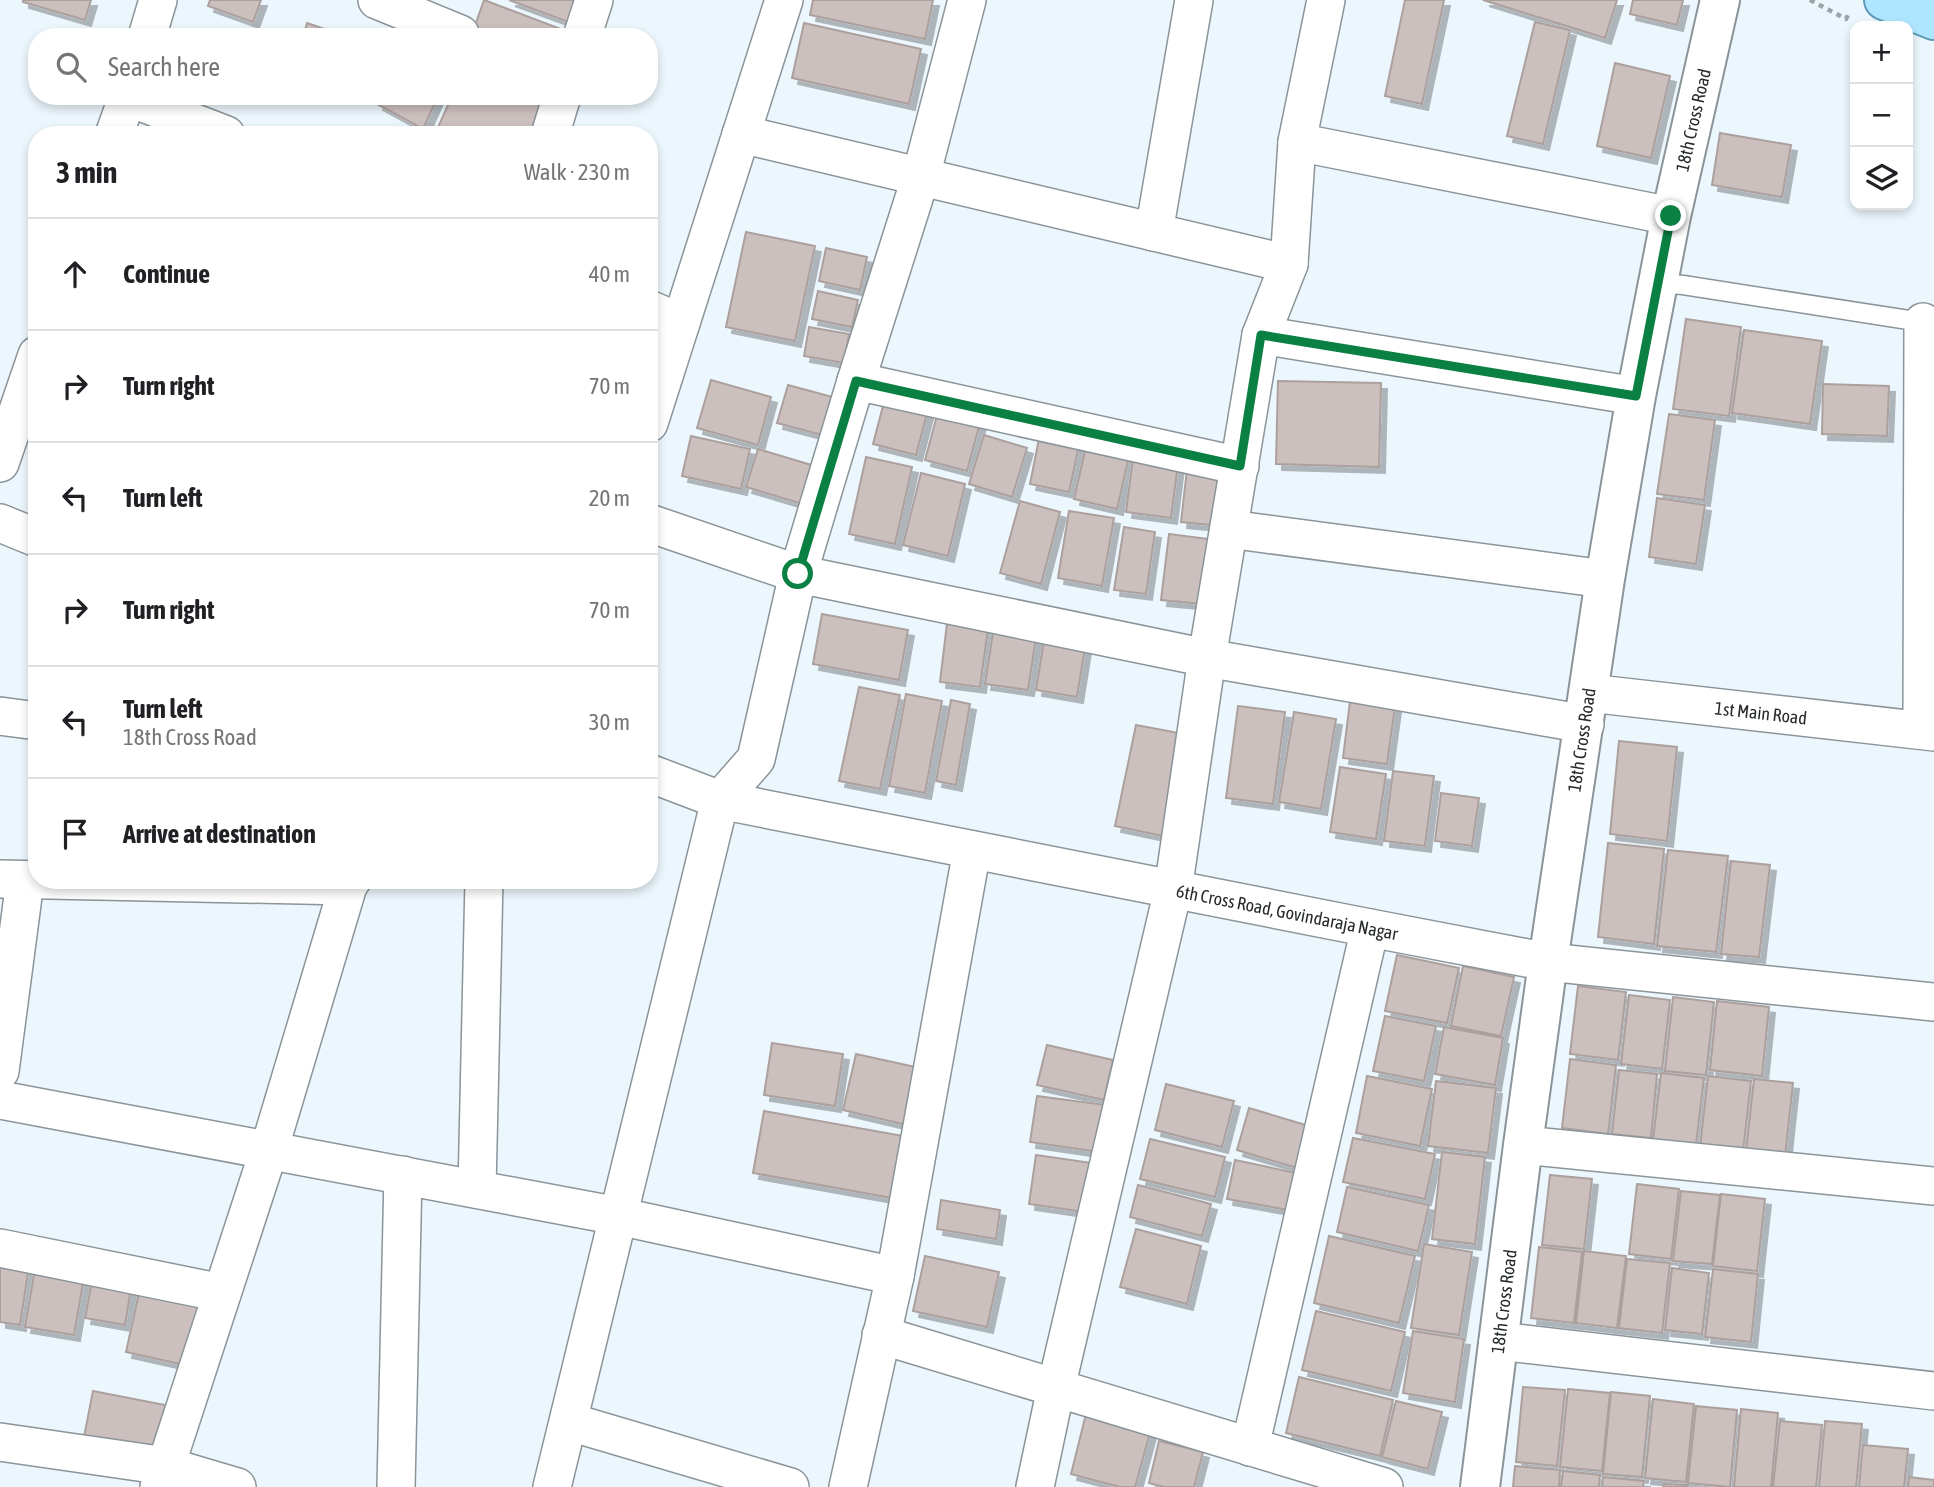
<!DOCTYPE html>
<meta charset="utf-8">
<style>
body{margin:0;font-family:"Asap Condensed",sans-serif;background:#f2f2f2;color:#202124}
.controls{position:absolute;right:21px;top:21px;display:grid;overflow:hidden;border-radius:14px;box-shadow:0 4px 10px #0003}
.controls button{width:63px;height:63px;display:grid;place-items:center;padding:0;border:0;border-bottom:2px solid #e0e0e0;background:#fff;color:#202124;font:35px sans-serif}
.stop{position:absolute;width:21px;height:21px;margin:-16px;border:5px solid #0b8043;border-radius:50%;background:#fff}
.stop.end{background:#0b8043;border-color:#fff;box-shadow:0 2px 7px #0008}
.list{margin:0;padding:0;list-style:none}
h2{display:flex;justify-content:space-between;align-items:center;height:91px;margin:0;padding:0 28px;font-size:30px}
h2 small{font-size:23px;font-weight:400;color:#757577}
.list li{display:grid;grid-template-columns:46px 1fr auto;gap:21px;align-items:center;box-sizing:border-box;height:112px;padding:0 28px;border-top:2px solid #e0e0e0}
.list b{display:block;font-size:26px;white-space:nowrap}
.list p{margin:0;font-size:23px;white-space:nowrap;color:#757577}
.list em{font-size:23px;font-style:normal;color:#757577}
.icon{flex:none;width:38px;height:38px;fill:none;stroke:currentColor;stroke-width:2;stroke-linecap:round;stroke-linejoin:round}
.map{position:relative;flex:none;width:1934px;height:1487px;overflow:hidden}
.search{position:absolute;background:#fff;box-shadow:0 4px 10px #0003;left:28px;top:28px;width:630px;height:77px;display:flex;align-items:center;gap:18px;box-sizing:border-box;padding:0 24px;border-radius:28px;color:#757577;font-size:26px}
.panel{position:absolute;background:#fff;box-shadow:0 4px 10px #0003;left:28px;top:126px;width:630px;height:763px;border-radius:28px}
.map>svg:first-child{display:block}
.building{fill:#ccc0be;stroke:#aca09e;stroke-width:2;filter:url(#shadow)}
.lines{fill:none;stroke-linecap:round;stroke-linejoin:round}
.service-casing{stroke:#8a9499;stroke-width:21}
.minor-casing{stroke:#8a9499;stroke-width:40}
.tertiary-casing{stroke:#8a9499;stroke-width:42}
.primary-casing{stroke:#5d99b5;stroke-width:42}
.path{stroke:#9ca4a9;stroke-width:4.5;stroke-dasharray:5 5;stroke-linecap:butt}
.service{stroke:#fff;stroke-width:18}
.minor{stroke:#fff;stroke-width:37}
.tertiary{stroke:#fff;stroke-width:38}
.primary{stroke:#afe6ff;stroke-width:38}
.route{stroke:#0b8043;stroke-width:9}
.labels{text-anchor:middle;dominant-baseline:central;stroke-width:6;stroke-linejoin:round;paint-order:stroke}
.street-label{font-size:18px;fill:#262a2c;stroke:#ecf7fd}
</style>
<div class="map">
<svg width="1934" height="1487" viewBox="0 0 1934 1487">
<defs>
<filter id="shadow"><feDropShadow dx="6" dy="6" stdDeviation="0" flood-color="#0004"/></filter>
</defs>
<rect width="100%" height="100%" fill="#ecf7fd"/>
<!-- building -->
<path class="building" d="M 23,0 L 91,0 L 85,20 L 23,2 Z
M 210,0 L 261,0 L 253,22 L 208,6 Z
M 484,0 L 574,34 L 573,37 L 471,37 Z
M 509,0 L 582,0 L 574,24 Z
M 813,0 L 933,0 L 925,39 L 810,15 Z
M 1405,0 L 1444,0 L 1422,104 L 1385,96 Z
M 1483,0 L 1617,0 L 1605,38 Z
M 1633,0 L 1683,0 L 1677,25 L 1630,14 Z
M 1535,22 L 1570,30 L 1543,144 L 1507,136 Z
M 307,23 L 348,37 L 303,37 Z
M 804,23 L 921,49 L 909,104 L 792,78 Z
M 1615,63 L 1670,76 L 1651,158 L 1597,146 Z
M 380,96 L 438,96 L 423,129 L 377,104 Z
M 452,96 L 521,96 L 551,107 L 541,135 L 437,135 L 435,134 Z
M 1720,133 L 1791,145 L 1782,197 L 1712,185 Z
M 746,232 L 815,246 L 795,341 L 726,327 Z
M 826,248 L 867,257 L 860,290 L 819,281 Z
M 818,291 L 858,300 L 852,327 L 812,319 Z
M 1686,319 L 1741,327 L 1729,416 L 1673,409 Z
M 809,327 L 849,334 L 844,363 L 804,356 Z
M 1744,330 L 1822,341 L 1810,424 L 1732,413 Z
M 711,380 L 771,397 L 758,445 L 697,428 Z
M 1278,381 L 1381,383 L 1379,467 L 1276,464 Z
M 889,383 L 932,394 L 916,455 L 873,444 Z
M 1823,384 L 1889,386 L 1887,436 L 1822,434 Z
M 788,385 L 836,398 L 826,436 L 777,423 Z
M 943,393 L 985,404 L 967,471 L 925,460 Z
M 1669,414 L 1715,420 L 1704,500 L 1657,494 Z
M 1043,418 L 1083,427 L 1069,492 L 1030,484 Z
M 1089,433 L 1132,443 L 1117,509 L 1074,499 Z
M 984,435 L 1027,448 L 1012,497 L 969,484 Z
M 1136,435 L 1181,441 L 1171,518 L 1126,512 Z
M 691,436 L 750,449 L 741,489 L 682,476 Z
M 1190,443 L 1229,447 L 1221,526 L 1181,522 Z
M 758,449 L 818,467 L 806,505 L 746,487 Z
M 866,457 L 912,467 L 895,544 L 849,534 Z
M 921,473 L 965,484 L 948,556 L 903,545 Z
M 1657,498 L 1705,505 L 1696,564 L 1649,557 Z
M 1020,501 L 1060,512 L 1041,584 L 1000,573 Z
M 1069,511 L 1114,518 L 1102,586 L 1058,578 Z
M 1124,527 L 1155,532 L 1146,594 L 1114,590 Z
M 1169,534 L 1209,539 L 1202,604 L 1161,600 Z
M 822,614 L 908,630 L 899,680 L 813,664 Z
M 948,615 L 989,621 L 980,687 L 940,682 Z
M 994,626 L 1037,631 L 1028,690 L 985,684 Z
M 1045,634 L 1086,641 L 1077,697 L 1036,690 Z
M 1352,685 L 1397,692 L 1387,764 L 1343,758 Z
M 859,687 L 900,695 L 880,789 L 839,781 Z
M 906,694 L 942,701 L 925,793 L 889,786 Z
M 951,700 L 970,704 L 956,785 L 936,781 Z
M 1238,706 L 1285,712 L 1273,804 L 1226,798 Z
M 1294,712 L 1336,719 L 1321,809 L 1279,802 Z
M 1136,725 L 1184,734 L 1163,836 L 1115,826 Z
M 1619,741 L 1677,747 L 1667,841 L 1610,834 Z
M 1340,767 L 1386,774 L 1376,839 L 1330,832 Z
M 1393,771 L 1434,776 L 1425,846 L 1384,841 Z
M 1441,793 L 1479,798 L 1472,846 L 1435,841 Z
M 1608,843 L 1664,849 L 1654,944 L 1598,937 Z
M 1668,850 L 1728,856 L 1716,952 L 1657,946 Z
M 1731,861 L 1770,865 L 1759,957 L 1721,954 Z
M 1397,955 L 1459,968 L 1447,1023 L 1385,1011 Z
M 1463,966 L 1514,977 L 1501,1036 L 1451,1026 Z
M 1578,986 L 1626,992 L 1618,1060 L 1570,1054 Z
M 1629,995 L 1670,1000 L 1662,1069 L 1621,1064 Z
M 1673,997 L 1714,1002 L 1706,1075 L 1665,1071 Z
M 1717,1001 L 1769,1007 L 1762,1076 L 1710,1070 Z
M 1385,1016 L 1436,1026 L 1424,1081 L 1373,1071 Z
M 1444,1027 L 1503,1038 L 1495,1085 L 1435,1074 Z
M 772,1043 L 843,1054 L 835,1106 L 764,1095 Z
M 1047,1045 L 1113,1060 L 1104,1100 L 1037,1085 Z
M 856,1054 L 920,1068 L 907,1125 L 843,1110 Z
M 1570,1059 L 1616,1065 L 1608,1134 L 1562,1128 Z
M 1619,1070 L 1657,1074 L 1651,1138 L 1612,1134 Z
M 1661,1073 L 1704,1078 L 1696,1144 L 1653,1140 Z
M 1367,1076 L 1432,1089 L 1420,1146 L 1356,1133 Z
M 1708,1076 L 1751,1081 L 1743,1151 L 1700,1147 Z
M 1754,1079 L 1793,1083 L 1785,1156 L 1746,1152 Z
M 1436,1081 L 1496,1088 L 1488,1153 L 1428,1146 Z
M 1166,1084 L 1234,1101 L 1222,1147 L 1155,1130 Z
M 1037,1096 L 1106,1105 L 1099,1152 L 1030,1142 Z
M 1249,1108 L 1319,1129 L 1307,1171 L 1237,1150 Z
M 764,1111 L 903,1136 L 892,1198 L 753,1173 Z
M 1353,1138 L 1435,1154 L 1425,1199 L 1343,1182 Z
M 1150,1139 L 1225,1157 L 1215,1197 L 1140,1179 Z
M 1442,1152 L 1485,1157 L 1475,1244 L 1432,1239 Z
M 1036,1155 L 1092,1163 L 1085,1212 L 1029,1204 Z
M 1235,1160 L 1301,1174 L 1294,1211 L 1227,1199 Z
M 1550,1175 L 1592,1179 L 1584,1249 L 1542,1245 Z
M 1637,1184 L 1679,1189 L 1671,1259 L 1629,1254 Z
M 1138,1185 L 1211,1204 L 1202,1236 L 1130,1217 Z
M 1347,1187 L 1429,1205 L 1418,1251 L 1337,1232 Z
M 1681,1191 L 1720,1195 L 1712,1264 L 1673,1261 Z
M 1721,1194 L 1765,1199 L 1757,1271 L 1713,1266 Z
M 941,1200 L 1000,1210 L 996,1239 L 937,1229 Z
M 1136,1229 L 1201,1246 L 1187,1304 L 1120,1287 Z
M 1329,1236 L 1415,1256 L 1399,1323 L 1314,1303 Z
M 1424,1244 L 1472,1252 L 1459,1335 L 1411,1328 Z
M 1539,1247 L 1582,1252 L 1574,1323 L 1531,1318 Z
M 1584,1251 L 1626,1256 L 1617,1328 L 1576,1323 Z
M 0,1254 L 30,1259 L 20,1325 L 0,1322 Z
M 925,1256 L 999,1272 L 987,1327 L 913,1311 Z
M 1627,1259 L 1670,1263 L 1662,1333 L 1619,1328 Z
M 36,1263 L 85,1271 L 74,1335 L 25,1327 Z
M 1672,1268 L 1709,1273 L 1702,1334 L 1665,1330 Z
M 1713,1269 L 1758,1274 L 1751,1342 L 1705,1337 Z
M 93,1276 L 132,1282 L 125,1325 L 85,1318 Z
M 141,1284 L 204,1298 L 189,1366 L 126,1352 Z
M 1316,1311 L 1405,1332 L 1391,1391 L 1302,1370 Z
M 1413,1331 L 1464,1339 L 1455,1402 L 1403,1393 Z
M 1299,1377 L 1393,1400 L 1380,1456 L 1286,1433 Z
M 1523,1387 L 1565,1390 L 1557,1466 L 1516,1462 Z
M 1568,1389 L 1610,1393 L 1602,1471 L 1560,1467 Z
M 93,1391 L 170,1406 L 161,1452 L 84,1437 Z
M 1611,1392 L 1650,1396 L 1642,1477 L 1603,1474 Z
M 1653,1399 L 1694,1404 L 1686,1482 L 1645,1478 Z
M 1396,1401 L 1442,1412 L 1428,1469 L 1382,1457 Z
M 1089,1402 L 1154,1418 L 1135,1487 L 1120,1487 L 1071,1474 Z
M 1696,1406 L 1737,1410 L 1730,1487 L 1688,1483 Z
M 1741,1409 L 1778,1413 L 1771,1487 L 1734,1487 Z
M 1780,1421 L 1822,1425 L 1816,1487 L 1773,1487 Z
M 1825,1421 L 1862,1424 L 1856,1487 L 1819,1487 Z
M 1159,1441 L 1203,1452 L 1194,1487 L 1164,1487 L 1149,1483 Z
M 1863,1445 L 1908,1449 L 1904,1487 L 1859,1487 Z
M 1515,1466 L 1560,1470 L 1559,1487 L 1513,1487 Z
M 1563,1471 L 1600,1475 L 1599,1487 L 1561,1487 Z
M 1603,1477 L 1644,1481 L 1643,1487 L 1602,1487 Z
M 1909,1477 L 1934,1480 L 1934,1487 L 1908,1487 Z
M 1664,1484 L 1688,1485 L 1687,1487 L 1663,1487 Z"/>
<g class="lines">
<!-- service casing -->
<g class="service-casing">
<path id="service" d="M 1658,283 L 1683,285 L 1928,323"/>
</g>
<!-- minor casing -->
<g class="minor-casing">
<g id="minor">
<path d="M 377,0 L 460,34"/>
<path d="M 147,37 L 158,0"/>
<path d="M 582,37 L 594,0"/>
<path d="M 128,97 L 226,135"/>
<path d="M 741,134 L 1289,264"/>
<path d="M 114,135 L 128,96"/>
<path d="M 550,135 L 562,96"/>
<path d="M 1297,142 L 1671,216"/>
<path d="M 1154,232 L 1194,0"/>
<path d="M 649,309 L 681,323"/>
<path d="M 1261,335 L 1636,396"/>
<path d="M 856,381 L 1240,466"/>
<path d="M 649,423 L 784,0"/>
<path d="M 0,463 L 37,355"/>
<path d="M 0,523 L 37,538"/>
<path d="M 649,523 L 798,574 L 856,381 L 921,176 L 967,0"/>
<path d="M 1229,529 L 1605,579"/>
<path id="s1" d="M 1589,693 L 1934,732"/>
<path d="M 0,716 L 37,721"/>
<path d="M 1922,730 L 1923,322"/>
<path id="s2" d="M 649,773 L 720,800 L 1370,928 L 1548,962 L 1934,1002"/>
<path d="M 0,879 L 348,886"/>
<path d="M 0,1071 L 25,881"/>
<path d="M 0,1100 L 618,1216 L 895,1276 L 848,1487"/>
<path d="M 1523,1145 L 1934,1186"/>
<path d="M 477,1189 L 484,880"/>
<path d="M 0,1248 L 222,1293"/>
<path d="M 895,1276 L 972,850"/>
<path d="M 881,1335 L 1384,1487"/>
<path d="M 1498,1341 L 1934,1391"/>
<path d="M 570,1422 L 790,1487"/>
<path d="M 0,1442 L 166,1466 L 237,1487"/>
<path d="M 1250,1447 L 1370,928"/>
<path d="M 159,1487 L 269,1150 L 348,886 L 352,880"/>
<path d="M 396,1487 L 403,1175"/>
<path d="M 552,1487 L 720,800 L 756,759 L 798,574 L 1207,658 L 1585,724"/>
<path d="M 1035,1487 L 1056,1388 L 1173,890 L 1207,658 L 1261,335 L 1289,264 L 1297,142 L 1326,0"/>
</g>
</g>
<!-- tertiary casing -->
<g class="tertiary-casing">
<g id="tertiary">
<path id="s3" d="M 1480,1487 L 1523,1145 L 1548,962 L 1605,579 L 1636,396 L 1671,216 L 1720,0"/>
</g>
</g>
<!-- primary casing -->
<g class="primary-casing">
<path id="primary" d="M 1884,0 L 1934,20"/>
</g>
<!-- path -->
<path class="path" d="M 1810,0 L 1846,19 L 1849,13"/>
<!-- service -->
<use href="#service" class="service"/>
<!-- minor -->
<use href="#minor" class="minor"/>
<!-- tertiary -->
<use href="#tertiary" class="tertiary"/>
<!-- primary -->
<use href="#primary" class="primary"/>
</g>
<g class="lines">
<!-- route -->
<path class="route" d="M 798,574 L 856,381 L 1240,466 L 1261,335 L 1636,396 L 1671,216"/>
</g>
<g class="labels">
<!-- street labels -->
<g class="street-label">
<text stroke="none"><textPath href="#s3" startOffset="1384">18th Cross Road</textPath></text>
<text stroke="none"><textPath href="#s1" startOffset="173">1st Main Road</textPath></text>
<text stroke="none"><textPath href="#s3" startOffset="754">18th Cross Road</textPath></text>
<text stroke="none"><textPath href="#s2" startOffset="654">6th Cross Road, Govindaraja Nagar</textPath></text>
<text stroke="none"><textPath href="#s3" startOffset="187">18th Cross Road</textPath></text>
</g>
</g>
</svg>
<div class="controls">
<button>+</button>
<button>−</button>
<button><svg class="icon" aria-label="layers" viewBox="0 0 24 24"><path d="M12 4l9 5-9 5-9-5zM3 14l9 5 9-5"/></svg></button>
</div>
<div class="stop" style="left:798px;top:574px"></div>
<div class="stop end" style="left:1671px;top:216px"></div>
<div class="search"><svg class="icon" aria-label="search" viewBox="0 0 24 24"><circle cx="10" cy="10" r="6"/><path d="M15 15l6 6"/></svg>Search here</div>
<section class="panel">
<h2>3 min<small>Walk · 230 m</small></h2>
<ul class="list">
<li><svg class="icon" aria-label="ahead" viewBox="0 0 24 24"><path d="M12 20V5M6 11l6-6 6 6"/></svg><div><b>Continue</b></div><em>40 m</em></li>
<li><svg class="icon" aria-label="right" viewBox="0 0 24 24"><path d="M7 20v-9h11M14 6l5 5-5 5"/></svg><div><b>Turn right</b></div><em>70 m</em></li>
<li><svg class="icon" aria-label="left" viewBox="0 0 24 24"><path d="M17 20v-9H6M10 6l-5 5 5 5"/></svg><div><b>Turn left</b></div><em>20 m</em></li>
<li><svg class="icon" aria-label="right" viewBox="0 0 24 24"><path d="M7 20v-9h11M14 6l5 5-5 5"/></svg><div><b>Turn right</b></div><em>70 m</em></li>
<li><svg class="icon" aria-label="left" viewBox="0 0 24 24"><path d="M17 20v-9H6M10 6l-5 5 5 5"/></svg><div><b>Turn left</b><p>18th Cross Road</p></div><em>30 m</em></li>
<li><svg class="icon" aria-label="arrive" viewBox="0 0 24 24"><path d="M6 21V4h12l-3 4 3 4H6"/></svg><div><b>Arrive at destination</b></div></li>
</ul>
</section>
</div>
